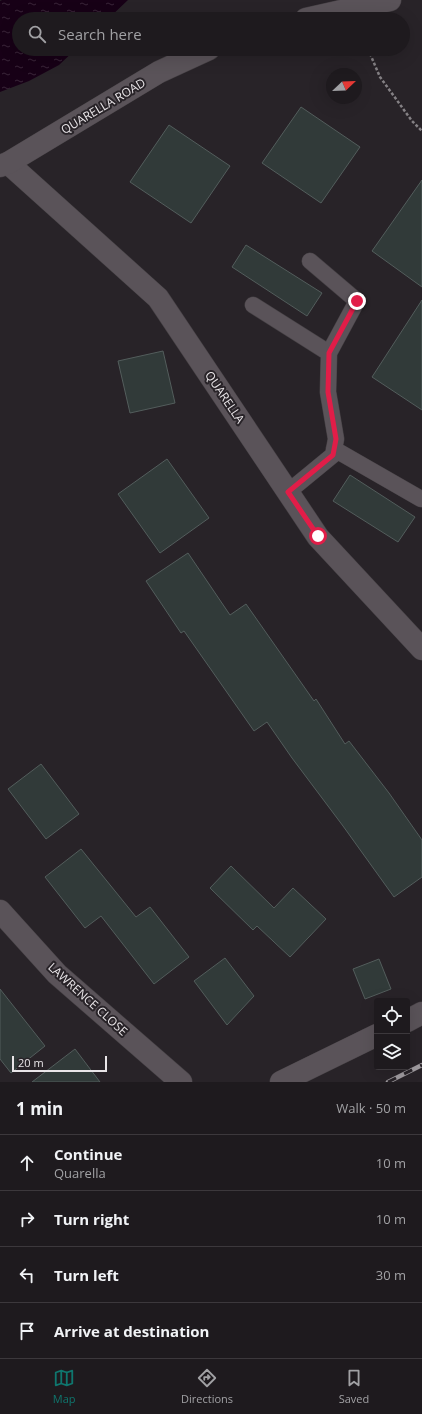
<!DOCTYPE html>
<meta charset="utf-8">
<style>
body{margin:0;font-family:"Open Sans",sans-serif;background:#262327;color:#f1f3f6}
.controls{position:absolute;right:12px;bottom:12px;display:grid;overflow:hidden;border-radius:4px;box-shadow:0 4px 16px #0002}
.controls button{width:36px;height:36px;display:grid;place-items:center;padding:0;border:0;border-bottom:1px solid #3c383c;background:#1e1a1e;color:#f1f3f6;font:20px sans-serif}
.compass{position:absolute;left:326px;top:68px;width:36px;height:36px;border-radius:50%;background:#1e1a1e;box-shadow:0 4px 16px #0002;rotate:67deg}
.scale{position:absolute;left:12px;bottom:10px;width:95px;box-sizing:border-box;padding-left:4px;border:2px solid #e9e5e8;border-top:0;font-size:11px;line-height:14px;white-space:nowrap;color:#e9e5e8;-webkit-text-stroke:3px #282328;paint-order:stroke}
.stop{position:absolute;width:12px;height:12px;margin:-9px;border:3px solid #e11d48;border-radius:50%;background:#fff}
.stop.end{background:#e11d48;border-color:#fff;box-shadow:0 1px 4px #0008}
.list{margin:0;padding:0;list-style:none}
h2{display:flex;justify-content:space-between;align-items:center;height:52px;margin:0;padding:0 16px;font-size:17px}
h2 small{font-size:13px;font-weight:400;color:#a1a1a4}
.list li{display:grid;grid-template-columns:26px 1fr auto;gap:12px;align-items:center;box-sizing:border-box;height:56px;padding:0 16px;border-top:1px solid #3c383c}
.list b{display:block;font-size:15px;white-space:nowrap}
.list p{margin:0;font-size:13px;white-space:nowrap;color:#a1a1a4}
.list em{font-size:13px;font-style:normal;color:#a1a1a4}
.icon{flex:none;width:22px;height:22px;fill:none;stroke:currentColor;stroke-width:2;stroke-linecap:round;stroke-linejoin:round}
.map{position:relative;flex:none;width:422px;height:1082px;overflow:hidden}
.search{position:absolute;background:#1e1a1e;box-shadow:0 4px 16px #0002;left:12px;right:12px;top:12px;height:44px;display:flex;align-items:center;gap:10px;box-sizing:border-box;padding:0 14px;border-radius:22px;color:#a1a1a4;font-size:15px}
.sheet{height:276px;background:#1e1a1e}
nav{display:flex;justify-content:space-around;align-items:center;box-sizing:border-box;height:56px;border-top:1px solid #3c383c;background:#1e1a1e;font-size:11px;color:#a1a1a4}
nav a{display:grid;justify-items:center;gap:2px}
nav .on{color:#0f766e}
.map>svg:first-child{display:block}
.water{fill:url(#water-ripples)}
.building{fill:#313a39;stroke:#535d5c}
.lines{fill:none;stroke-linecap:round;stroke-linejoin:round}
.lane-casing{stroke:#454044;stroke-width:17}
.street-casing{stroke:#454044;stroke-width:23}
.secondary-casing{stroke:#454044;stroke-width:23}
.path{stroke:#848084;stroke-width:2.5;stroke-dasharray:3 2;stroke-linecap:butt}
.lane{stroke:#5a5359;stroke-width:16}
.street{stroke:#5a5359;stroke-width:22}
.secondary{stroke:#5a5359;stroke-width:22}
.rail-casing{stroke:#9f9b9f;stroke-width:4.5}
.rail{stroke:#282328;stroke-width:3;stroke-dasharray:9;stroke-linecap:butt}
.route{stroke:#e11d48;stroke-width:5}
.labels{text-anchor:middle;dominant-baseline:central;stroke-width:4;stroke-linejoin:round;paint-order:stroke}
.street-label{font-size:12px;fill:#e9e5e8;stroke:#282328}
</style>
<div class="map">
<svg width="422" height="1082" viewBox="0 0 422 1082">
<defs>
<pattern id="water-ripples" width="26" height="14" patternUnits="userSpaceOnUse"><rect width="26" height="14" fill="#170016"/><path d="M2 4q2-2 4 0t4 0M15 11q2-2 4 0t4 0" fill="none" stroke="#392538"/></pattern>
</defs>
<rect width="100%" height="100%" fill="#282328"/>
<!-- water -->
<path class="water" d="M 2,0 L 128,0 L 108,19 L 19,19 L 19,49 L 76,49 L 59,65 L 29,81 L 0,92 L 0,1 Z"/>
<!-- building -->
<path class="building" d="M 301,107 L 360,147 L 321,203 L 262,163 Z
M 169,125 L 230,166 L 191,223 L 130,182 Z
M 422,180 L 422,287 L 372,251 Z
M 246,245 L 322,293 L 307,316 L 232,267 Z
M 422,300 L 422,410 L 372,377 Z
M 163,351 L 175,403 L 130,413 L 118,361 Z
M 167,459 L 209,518 L 160,553 L 118,494 Z
M 350,475 L 415,517 L 398,542 L 333,501 Z
M 188,553 L 230,615 L 246,604 L 314,701 L 316,699 L 345,744 L 349,741 L 389,793 L 422,840 L 422,877 L 394,897 L 343,826 L 292,758 L 267,722 L 254,731 L 184,631 L 181,633 L 146,581 Z
M 41,764 L 79,814 L 46,839 L 8,789 Z
M 81,849 L 136,917 L 150,907 L 189,957 L 154,984 L 101,916 L 85,928 L 45,877 Z
M 231,866 L 274,908 L 293,888 L 326,919 L 290,957 L 257,926 L 253,930 L 210,888 Z
M 225,958 L 254,996 L 227,1025 L 194,981 Z
M 379,959 L 391,989 L 365,999 L 353,969 Z
M 0,989 L 45,1046 L 11,1073 L 0,1059 Z
M 75,1049 L 100,1082 L 32,1082 Z"/>
<g class="lines">
<!-- lane casing -->
<g class="lane-casing">
<path id="lane" d="M 253,305 L 329,353
M 334,449 L 421,499
M 288,492 L 333,455 L 336,439 L 328,392 L 329,353 L 357,301 L 310,261"/>
</g>
<!-- street casing -->
<g class="street-casing">
<path id="street" d="M 8,163 L 158,298 L 318,537 L 422,649
M 0,911 L 57,974 L 181,1082
M 407,1021 L 422,1013
M 281,1082 L 377,1035"/>
</g>
<!-- secondary casing -->
<g class="secondary-casing">
<path id="secondary" d="M 306,19 L 390,0
M 0,166 L 8,163 L 159,72 L 209,49"/>
</g>
<!-- path -->
<path class="path" d="M 368,49 L 380,77 L 412,121 L 422,131"/>
<!-- lane -->
<use href="#lane" class="lane"/>
<!-- street -->
<use href="#street" class="street"/>
<!-- secondary -->
<use href="#secondary" class="secondary"/>
<!-- rail casing -->
<g class="rail-casing">
<path id="rail" d="M 388,1082 L 422,1065"/>
</g>
<!-- rail -->
<use href="#rail" class="rail"/>
</g>
<g class="lines">
<!-- route -->
<path class="route" d="M 318,536 L 288,492 L 333,455 L 336,439 L 328,392 L 329,353 L 357,301"/>
</g>
<g class="labels">
<!-- street labels -->
<g class="street-label">
<text transform="translate(103 106) rotate(-31)">QUARELLA ROAD</text>
<text transform="translate(225 397) rotate(56)">QUARELLA</text>
<text transform="translate(88 999) rotate(42)">LAWRENCE CLOSE</text>
</g>
</g>
</svg>
<div class="controls">
<button><svg class="icon" aria-label="locate" viewBox="0 0 24 24"><circle cx="12" cy="12" r="6"/><path d="M12 2v4M12 18v4M2 12h4M18 12h4"/></svg></button>
<button><svg class="icon" aria-label="layers" viewBox="0 0 24 24"><path d="M12 4l9 5-9 5-9-5zM3 14l9 5 9-5"/></svg></button>
</div>
<svg class="compass" viewBox="-18 -18 36 36"><path d="M0-13l5 13h-10z" fill="#e53935"/><path d="M0 13l5-13h-10z" fill="#a1a1a4"/></svg>
<div class="scale">20 m</div>
<div class="stop" style="left:318px;top:536px"></div>
<div class="stop end" style="left:357px;top:301px"></div>
<div class="search"><svg class="icon" aria-label="search" viewBox="0 0 24 24"><circle cx="10" cy="10" r="6"/><path d="M15 15l6 6"/></svg>Search here</div>
</div>
<section class="sheet">
<h2>1 min<small>Walk · 50 m</small></h2>
<ul class="list">
<li><svg class="icon" aria-label="ahead" viewBox="0 0 24 24"><path d="M12 20V5M6 11l6-6 6 6"/></svg><div><b>Continue</b><p>Quarella</p></div><em>10 m</em></li>
<li><svg class="icon" aria-label="right" viewBox="0 0 24 24"><path d="M7 20v-9h11M14 6l5 5-5 5"/></svg><div><b>Turn right</b></div><em>10 m</em></li>
<li><svg class="icon" aria-label="left" viewBox="0 0 24 24"><path d="M17 20v-9H6M10 6l-5 5 5 5"/></svg><div><b>Turn left</b></div><em>30 m</em></li>
<li><svg class="icon" aria-label="arrive" viewBox="0 0 24 24"><path d="M6 21V4h12l-3 4 3 4H6"/></svg><div><b>Arrive at destination</b></div></li>
</ul>
</section>
<nav>
<a class="on"><svg class="icon" aria-label="map" viewBox="0 0 24 24"><path d="M3 6l6-2 6 2 6-2v14l-6 2-6-2-6 2zM9 4v14M15 6v14"/></svg>Map</a>
<a><svg class="icon" aria-label="directions" viewBox="0 0 24 24"><path d="M12 3l9 9-9 9-9-9zM9 14v-3h6M13 9l2 2-2 2"/></svg>Directions</a>
<a><svg class="icon" aria-label="saved" viewBox="0 0 24 24"><path d="M7 4h10v16l-5-4-5 4z"/></svg>Saved</a>
</nav>
